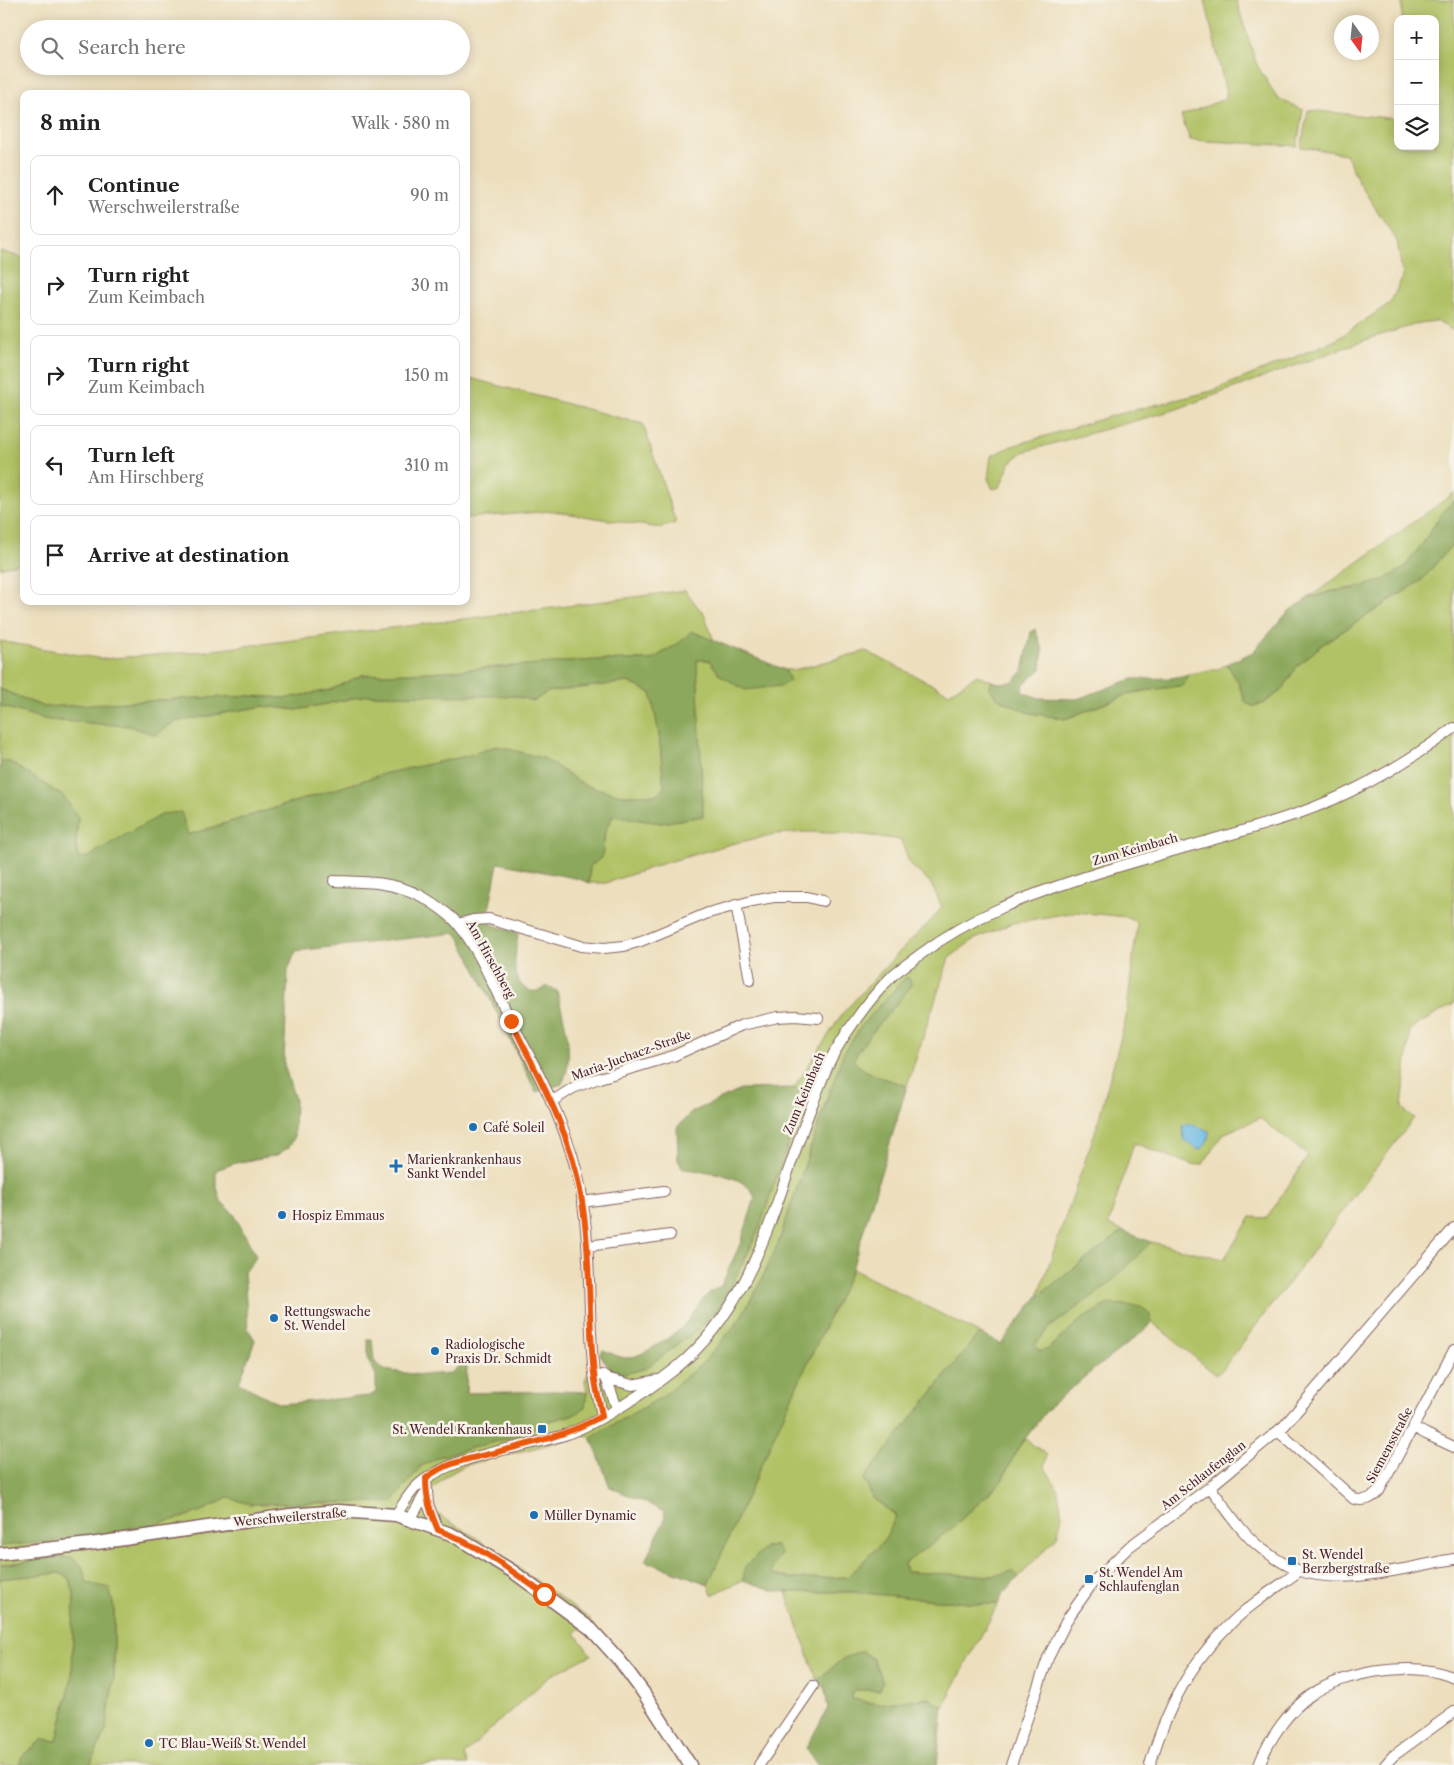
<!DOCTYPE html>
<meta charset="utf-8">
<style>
body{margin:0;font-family:"Libre Caslon Text",serif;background:#f6f6f6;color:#222}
.controls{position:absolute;right:15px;top:15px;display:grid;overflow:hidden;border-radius:10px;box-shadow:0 2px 12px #0003}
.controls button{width:45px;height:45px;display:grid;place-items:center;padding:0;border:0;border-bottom:1px solid #e0e0e0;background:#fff;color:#222;font:25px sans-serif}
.compass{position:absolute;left:1334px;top:15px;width:45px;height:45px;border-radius:50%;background:#fff;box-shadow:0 2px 12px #0003;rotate:165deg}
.stop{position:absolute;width:15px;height:15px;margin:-11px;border:4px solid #ea580c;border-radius:50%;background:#fff}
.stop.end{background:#ea580c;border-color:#fff;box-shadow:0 1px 5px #0008}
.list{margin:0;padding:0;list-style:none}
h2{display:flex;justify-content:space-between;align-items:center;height:65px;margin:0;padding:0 20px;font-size:21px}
h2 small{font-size:16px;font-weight:400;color:#767676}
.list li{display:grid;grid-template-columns:32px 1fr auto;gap:15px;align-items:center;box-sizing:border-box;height:80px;margin:0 10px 10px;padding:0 10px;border:1px solid #e0e0e0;border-radius:10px}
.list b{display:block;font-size:19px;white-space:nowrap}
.list p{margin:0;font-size:16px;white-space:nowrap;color:#767676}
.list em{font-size:16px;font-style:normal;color:#767676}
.icon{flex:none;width:28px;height:28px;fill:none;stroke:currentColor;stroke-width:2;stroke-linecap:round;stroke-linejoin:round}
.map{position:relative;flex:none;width:1454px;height:1765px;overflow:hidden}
.search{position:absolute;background:#fff;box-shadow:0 2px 12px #0003;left:20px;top:20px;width:450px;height:55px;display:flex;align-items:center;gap:12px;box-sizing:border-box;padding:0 18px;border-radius:28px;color:#767676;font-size:19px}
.panel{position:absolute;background:#fff;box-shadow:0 2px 12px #0003;left:20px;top:90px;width:450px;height:515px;border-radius:10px}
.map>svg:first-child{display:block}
.green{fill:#b1c266;stroke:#7e7048}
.forest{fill:#8ca85b;stroke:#6b6443}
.water{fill:#6bbae5;stroke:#5a6c88}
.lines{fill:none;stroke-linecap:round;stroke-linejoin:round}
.minor-casing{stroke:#83625e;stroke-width:12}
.major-casing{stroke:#83625e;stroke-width:15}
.minor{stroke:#fff;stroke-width:10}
.major{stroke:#fff;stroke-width:12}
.route{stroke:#ea580c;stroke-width:6}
.poi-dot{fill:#1f6fb2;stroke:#f7f3e8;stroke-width:2}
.labels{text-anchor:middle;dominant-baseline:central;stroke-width:5;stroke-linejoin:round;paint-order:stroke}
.street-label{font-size:12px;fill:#4a1f2b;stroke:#f7f3e8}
.poi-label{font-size:12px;fill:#4a1f2b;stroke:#f7f3e8;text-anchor:start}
</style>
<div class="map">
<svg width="1454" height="1765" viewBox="0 0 1454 1765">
<rect width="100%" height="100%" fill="#f7f3e8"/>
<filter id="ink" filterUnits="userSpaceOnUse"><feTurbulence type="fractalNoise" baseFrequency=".02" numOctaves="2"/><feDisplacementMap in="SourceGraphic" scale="10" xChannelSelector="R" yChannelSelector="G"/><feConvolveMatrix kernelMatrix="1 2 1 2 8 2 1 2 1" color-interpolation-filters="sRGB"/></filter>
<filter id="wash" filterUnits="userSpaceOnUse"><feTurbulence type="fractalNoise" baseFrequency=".0096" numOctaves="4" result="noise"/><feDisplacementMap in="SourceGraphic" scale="20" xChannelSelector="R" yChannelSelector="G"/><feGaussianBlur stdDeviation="1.12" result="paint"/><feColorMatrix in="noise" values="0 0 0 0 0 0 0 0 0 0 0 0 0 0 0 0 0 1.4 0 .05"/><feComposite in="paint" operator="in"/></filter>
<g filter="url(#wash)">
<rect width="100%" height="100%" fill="#eddfbd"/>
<!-- green -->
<path class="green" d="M 1205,0 L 1236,0 L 1257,65 L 1277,98 L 1303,110 L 1297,146 L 1190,140 L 1181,116 L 1227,98 Z
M 1402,0 L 1454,0 L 1454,331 L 1436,321 L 1420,323 L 1371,338 L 1174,410 L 1023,452 L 1010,463 L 1000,487 L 993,489 L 988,479 L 991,456 L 1012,446 L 1118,414 L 1212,391 L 1336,340 L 1390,303 L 1403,277 L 1397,241 L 1359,183 L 1346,154 L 1301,147 L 1308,110 L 1398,119 L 1398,146 L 1435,146 L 1435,19 L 1402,19 Z
M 0,251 L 24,258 L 24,562 L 0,568 Z
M 466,377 L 643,424 L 676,523 L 660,528 L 552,511 L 466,518 Z
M 1454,493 C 1454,505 1443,511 1437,521 C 1428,534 1415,558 1404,568 C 1384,585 1357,587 1332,591 C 1324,593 1315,596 1307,599 Z
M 1454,542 L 1454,1004 L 1410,1029 L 1402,1108 L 1414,1118 L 1222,1370 L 1216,1375 L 1152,1322 L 1149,1313 L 1082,1319 L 1047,1350 L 1039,1351 L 1034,1345 L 1050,1327 L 1108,1285 L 1151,1242 L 1224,1259 L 1251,1217 L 1267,1218 L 1308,1156 L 1260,1118 L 1223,1134 L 1203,1164 L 1192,1165 L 1134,1143 L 1108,1225 L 1123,1231 L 1038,1296 L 1096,1129 L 1126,1018 L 1137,924 L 1128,917 L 1075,912 L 1013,923 L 973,940 L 949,958 L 907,1086 C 889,1080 865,1075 853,1060 L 866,1040 L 912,985 L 909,979 L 905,978 L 862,1025 L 829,1092 L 778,1244 L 758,1287 L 739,1320 L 705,1361 L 662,1397 L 591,1437 L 583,1436 L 466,1465 L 446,1476 L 431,1491 L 432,1511 L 472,1535 L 591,1620 L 575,1633 L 591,1655 L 550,1676 L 497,1723 L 464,1755 L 468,1765 L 90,1765 L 106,1730 L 114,1676 L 114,1608 L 109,1588 L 87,1583 L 82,1566 L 74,1558 L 58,1557 L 0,1565 L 0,1546 L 118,1533 L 216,1505 L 227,1497 L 250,1504 L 392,1502 L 421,1466 L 441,1456 L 510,1438 L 550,1421 L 578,1413 L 587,1392 L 585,1380 L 593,1365 L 625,1374 L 646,1368 L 742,1266 L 758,1231 L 802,1104 L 801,1094 L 794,1088 L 842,1014 L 901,950 L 931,921 L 942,907 L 930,882 L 910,865 L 901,840 L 865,835 L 809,832 L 776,834 L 731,844 L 665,863 L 606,883 L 589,883 L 590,866 L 602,858 L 605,831 L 613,816 L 661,823 L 703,816 L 697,660 L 709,660 L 720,675 L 790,681 L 785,670 L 794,670 L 866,651 L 949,693 L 977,675 L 992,681 L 989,688 L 998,698 L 1026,712 L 1065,719 L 1132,693 L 1184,685 L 1189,674 L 1218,669 L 1227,664 L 1238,682 L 1245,701 L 1252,706 L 1263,704 L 1283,689 L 1296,667 L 1323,644 L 1422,580 Z
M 685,590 L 705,616 L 714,641 L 691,631 L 679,643 L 651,660 L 594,660 L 431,672 L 362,675 L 331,690 L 287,698 L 250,696 L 178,699 L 44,707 L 0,689 L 0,641 L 102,659 L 205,651 L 560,607 Z
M 628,682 L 651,693 L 659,734 L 664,788 L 655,795 L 621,795 L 584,785 L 545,759 L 497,746 L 467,756 L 387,773 L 188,835 L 115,842 L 100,849 L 89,857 L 77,858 L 76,844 L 78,817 L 10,762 L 0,760 L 0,706 L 48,720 L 129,726 L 156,735 L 174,722 L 264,706 L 297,710 L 368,695 L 514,696 L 534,701 L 547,692 Z
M 852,1269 L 979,1333 L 864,1479 L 873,1498 L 896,1516 L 884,1541 L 847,1577 L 792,1579 L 769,1573 L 776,1546 L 765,1547 L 745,1567 L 743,1580 L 712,1595 L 708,1584 L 787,1407 Z
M 1025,1439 L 1047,1455 L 1044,1466 L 1058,1490 L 1062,1516 L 1057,1537 L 1019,1577 L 1013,1571 L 993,1576 L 906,1572 L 904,1563 L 952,1528 L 1001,1482 L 1018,1448 Z
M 59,1573 L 68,1577 L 74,1593 L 72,1678 L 57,1741 L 43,1739 L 22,1756 L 19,1765 L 0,1765 L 0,1579 Z
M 786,1592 L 853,1592 L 979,1604 L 998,1604 L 943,1707 L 929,1698 L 878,1704 L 852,1699 L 851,1694 L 854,1690 L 880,1690 L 844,1658 L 817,1680 Z"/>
<!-- forest -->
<path class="forest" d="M 1454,500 L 1454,542 L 1422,580 L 1323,644 L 1296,667 L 1283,689 L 1263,704 L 1252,706 L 1245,701 L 1238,682 L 1227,664 L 1253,652 L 1289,611 L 1307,599 L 1330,592 L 1357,588 L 1383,580 L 1404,568 L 1423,543 L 1440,516 Z
M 1035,629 L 1043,650 L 1041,669 L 1024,684 L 1022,692 L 1039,698 L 1077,699 L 1132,679 L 1172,678 L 1189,674 L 1184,685 L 1132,693 L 1065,719 L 1026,712 L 998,698 L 989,688 L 992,681 L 998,683 L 1013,682 L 1023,671 L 1031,632 Z
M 691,631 L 785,670 L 790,681 L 781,686 L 745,690 L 720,675 L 709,660 L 697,660 L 703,816 L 661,823 L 613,816 L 605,831 L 602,858 L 590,866 L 589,883 L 579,879 L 498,863 L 488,915 L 491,924 L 518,933 C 517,944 514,958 515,969 C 517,986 531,999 547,986 L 557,991 C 564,1021 576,1055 562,1084 L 536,1092 L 461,940 L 456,933 L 296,951 L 288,970 L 284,1064 L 295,1100 L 294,1138 L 289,1147 L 277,1155 L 236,1163 L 216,1170 L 216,1184 L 221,1201 L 234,1214 L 256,1256 L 253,1262 L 244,1272 L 248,1329 L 255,1340 L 239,1383 L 280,1404 L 370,1396 L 376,1392 L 376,1375 L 368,1360 L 368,1339 L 372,1339 L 374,1361 L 384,1370 L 420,1375 L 451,1373 L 460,1365 L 467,1366 L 466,1393 L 555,1391 L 587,1392 L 585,1407 L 578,1413 L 550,1421 L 510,1438 L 441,1456 L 421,1466 L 392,1502 L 250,1504 L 227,1497 C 205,1513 179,1519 152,1525 C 102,1536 51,1542 0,1546 L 0,760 L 10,762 L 63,796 L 78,817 L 76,844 L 78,858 L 89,857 L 100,849 L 163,814 L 181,812 L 188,835 L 387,773 L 467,756 L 497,746 L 545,759 L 584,785 L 621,795 L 655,795 L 664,788 L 659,734 L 651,693 L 628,682 L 547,692 L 534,701 L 514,696 L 368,695 L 297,710 L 264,706 L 174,722 L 156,735 L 129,726 L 48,720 L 0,706 L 0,689 L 44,707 L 178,699 L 250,696 L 287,698 L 330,690 L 362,675 L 431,672 L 594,660 L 651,660 L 679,643 Z
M 905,978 L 909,978 L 912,985 L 866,1040 L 853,1060 C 865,1075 890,1080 907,1086 L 852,1269 L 787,1407 L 708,1584 L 645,1561 L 665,1519 L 664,1511 L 610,1487 L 591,1437 L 662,1397 L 705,1361 L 739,1320 L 758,1287 L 778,1244 L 843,1054 L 862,1025 Z
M 794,1088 L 801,1094 L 802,1104 L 758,1231 L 723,1303 L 700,1328 L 646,1368 L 625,1374 L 610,1369 L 600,1354 L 603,1350 C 612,1353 618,1358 628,1358 C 641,1357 677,1334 685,1324 C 699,1307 700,1296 721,1286 L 741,1242 L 755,1198 C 748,1174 704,1171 683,1169 L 678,1160 L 677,1127 L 692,1112 L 743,1089 Z
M 1123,1231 L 1151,1242 L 1108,1285 L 1050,1327 L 1035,1345 L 1039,1351 L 1047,1350 L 1082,1319 L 1108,1304 L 1141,1306 L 1149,1313 L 1152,1322 L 1140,1334 L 1093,1370 L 1050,1406 L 1018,1448 L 1001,1482 L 952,1528 L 904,1564 L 906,1572 L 993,1576 L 1013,1571 L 1019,1577 L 1003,1594 L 998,1604 L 979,1604 L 853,1592 L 786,1592 L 772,1590 L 743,1580 L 745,1567 L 765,1547 L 776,1546 L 781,1553 L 770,1573 L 792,1579 L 847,1577 L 884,1541 L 896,1516 L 873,1498 L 864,1479 L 979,1333 L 1001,1344 L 1038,1296 Z
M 59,1557 L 74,1558 L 82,1566 L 87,1583 L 109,1588 L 114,1608 L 114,1676 L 106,1730 L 90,1765 L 19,1765 L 22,1756 L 43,1739 L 57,1741 L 72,1678 L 74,1593 L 68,1577 L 59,1573 L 0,1579 L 0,1565 Z
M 863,1651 L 874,1660 L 883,1683 L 880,1690 L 854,1690 L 851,1694 L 852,1699 L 878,1704 L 929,1698 L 943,1707 L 937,1765 L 817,1765 L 806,1748 L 828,1708 L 824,1686 L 817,1680 L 844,1658 Z"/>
<!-- water -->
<path class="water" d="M 1186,1124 L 1192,1124 L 1209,1131 C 1209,1138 1206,1149 1198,1150 L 1184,1139 L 1183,1125 Z"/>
</g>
<g filter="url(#ink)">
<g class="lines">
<!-- minor casing -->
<g class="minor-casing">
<path id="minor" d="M 334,881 C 364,882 391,881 419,895 C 429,900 451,915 458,924 C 478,948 490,979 504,1007 C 534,1066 569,1125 581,1191 C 591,1248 588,1306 593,1364 C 594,1382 599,1399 602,1416
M 736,904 L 750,980
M 458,924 L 473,920 L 489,919 L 581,946 L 604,948 L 624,946 L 641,941 L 708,913 L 752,901 L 774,897 L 807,897 L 823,901
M 551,1102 L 573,1088 L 596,1079 L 673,1056 L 742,1025 L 778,1017 L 795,1016 L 818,1018
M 582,1202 L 664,1191
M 588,1246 L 670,1235
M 602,1375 L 606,1378 L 617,1408
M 606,1378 L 632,1385 L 658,1380
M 1413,1427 L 1426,1434 L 1454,1447
M 1279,1432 L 1354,1499 C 1365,1502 1372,1498 1379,1491 L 1454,1350
M 426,1479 L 428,1504 L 438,1530
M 1210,1487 C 1226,1508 1241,1533 1262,1549 C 1273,1557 1286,1566 1298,1570 C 1342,1587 1409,1567 1454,1559
M 396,1515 C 402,1506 408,1495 416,1487 C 450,1454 522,1449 567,1434 C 602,1421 646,1392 675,1369 C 757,1303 775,1198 812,1105 C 819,1088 825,1069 834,1053 C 850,1026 870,998 893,975 C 902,967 912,961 921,954 C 971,916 1027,896 1085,877 C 1150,856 1216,840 1281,819 C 1343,800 1401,767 1454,728
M 410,1520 L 426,1492
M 759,1765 L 813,1686
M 1011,1765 L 1048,1658 L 1068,1618 L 1094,1581 L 1129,1547 L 1210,1487 L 1284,1426 L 1454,1228
M 1150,1765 C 1169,1699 1200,1644 1256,1602 C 1270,1591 1285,1582 1299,1571
M 1259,1765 C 1269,1739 1288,1711 1311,1695 C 1344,1671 1417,1660 1454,1678
M 1385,1765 L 1393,1756 L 1454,1712"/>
</g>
<!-- major casing -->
<g class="major-casing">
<path id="major" d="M 0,1554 L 90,1544 L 290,1515 L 339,1511 L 396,1515 L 451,1534 L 476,1549 L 512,1571 L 591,1629 L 620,1661 L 643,1692 L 690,1765"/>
</g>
<!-- minor -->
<use href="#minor" class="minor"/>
<!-- major -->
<use href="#major" class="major"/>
</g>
</g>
<g class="lines" filter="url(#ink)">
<!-- route -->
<path class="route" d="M 511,1021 C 538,1076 569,1129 580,1190 C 591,1247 588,1306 593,1364 C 594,1382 599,1399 602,1416 C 570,1434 537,1442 501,1451 C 476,1458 447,1461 426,1478 C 426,1499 430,1511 438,1530 C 475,1543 512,1571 544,1594"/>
</g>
<!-- markers -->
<g class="poi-dot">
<circle cx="473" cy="1127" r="5"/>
<path d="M393.5 1158.5h5v5h5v5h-5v5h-5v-5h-5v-5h5z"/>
<circle cx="282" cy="1215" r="5"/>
<circle cx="274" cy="1318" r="5"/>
<circle cx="435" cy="1351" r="5"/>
<rect x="537" y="1424" width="10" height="10" rx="2.5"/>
<circle cx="534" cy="1515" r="5"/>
<rect x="1287" y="1556" width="10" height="10" rx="2.5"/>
<rect x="1084" y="1574" width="10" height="10" rx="2.5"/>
<circle cx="149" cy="1743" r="5"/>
</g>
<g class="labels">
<!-- street labels -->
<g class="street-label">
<text transform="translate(1135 849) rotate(-16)">Zum Keimbach</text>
<text transform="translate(491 959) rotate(61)">Am Hirschberg</text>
<text transform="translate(631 1055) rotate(-20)">Maria-Juchacz-Straße</text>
<text transform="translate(804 1093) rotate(-67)">Zum Keimbach</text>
<text transform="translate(1389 1445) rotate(-62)">Siemensstraße</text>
<text transform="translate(1203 1475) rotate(-38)">Am Schlaufenglan</text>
<text transform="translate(290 1517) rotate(-5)">Werschweilerstraße</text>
</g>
<!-- poi labels -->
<g class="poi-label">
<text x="483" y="1127">Café Soleil</text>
<text x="407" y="1159">Marienkrankenhaus<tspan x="407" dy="14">Sankt Wendel</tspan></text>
<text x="292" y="1215">Hospiz Emmaus</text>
<text x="284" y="1311">Rettungswache<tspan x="284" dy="14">St. Wendel</tspan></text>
<text x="445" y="1344">Radiologische<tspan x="445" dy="14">Praxis Dr. Schmidt</tspan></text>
<text x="532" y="1429" text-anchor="end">St. Wendel Krankenhaus</text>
<text x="544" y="1515">Müller Dynamic</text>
<text x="1302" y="1554">St. Wendel<tspan x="1302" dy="14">Berzbergstraße</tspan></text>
<text x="1099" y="1572">St. Wendel Am<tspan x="1099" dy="14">Schlaufenglan</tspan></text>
<text x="159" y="1743">TC Blau-Weiß St. Wendel</text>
</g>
</g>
</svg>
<div class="controls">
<button>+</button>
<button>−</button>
<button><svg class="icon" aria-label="layers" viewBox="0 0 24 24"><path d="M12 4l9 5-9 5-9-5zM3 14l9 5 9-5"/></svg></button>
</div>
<svg class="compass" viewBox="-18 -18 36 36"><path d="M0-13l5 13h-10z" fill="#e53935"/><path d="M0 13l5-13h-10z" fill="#767676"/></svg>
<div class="stop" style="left:544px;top:1594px"></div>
<div class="stop end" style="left:511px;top:1021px"></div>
<div class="search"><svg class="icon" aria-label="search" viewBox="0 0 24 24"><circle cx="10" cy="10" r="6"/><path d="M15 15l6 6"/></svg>Search here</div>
<section class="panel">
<h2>8 min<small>Walk · 580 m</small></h2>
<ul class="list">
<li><svg class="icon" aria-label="ahead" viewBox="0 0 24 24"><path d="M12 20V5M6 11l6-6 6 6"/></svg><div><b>Continue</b><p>Werschweilerstraße</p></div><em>90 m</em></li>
<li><svg class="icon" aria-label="right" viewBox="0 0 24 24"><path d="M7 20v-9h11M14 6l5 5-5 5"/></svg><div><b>Turn right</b><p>Zum Keimbach</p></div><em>30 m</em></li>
<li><svg class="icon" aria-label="right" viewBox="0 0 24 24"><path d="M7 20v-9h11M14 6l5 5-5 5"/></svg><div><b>Turn right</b><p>Zum Keimbach</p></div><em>150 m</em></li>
<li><svg class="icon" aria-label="left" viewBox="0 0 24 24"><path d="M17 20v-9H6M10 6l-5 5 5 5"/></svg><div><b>Turn left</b><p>Am Hirschberg</p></div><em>310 m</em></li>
<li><svg class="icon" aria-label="arrive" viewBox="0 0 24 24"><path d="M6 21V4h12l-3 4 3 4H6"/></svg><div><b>Arrive at destination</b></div></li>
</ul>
</section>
</div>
